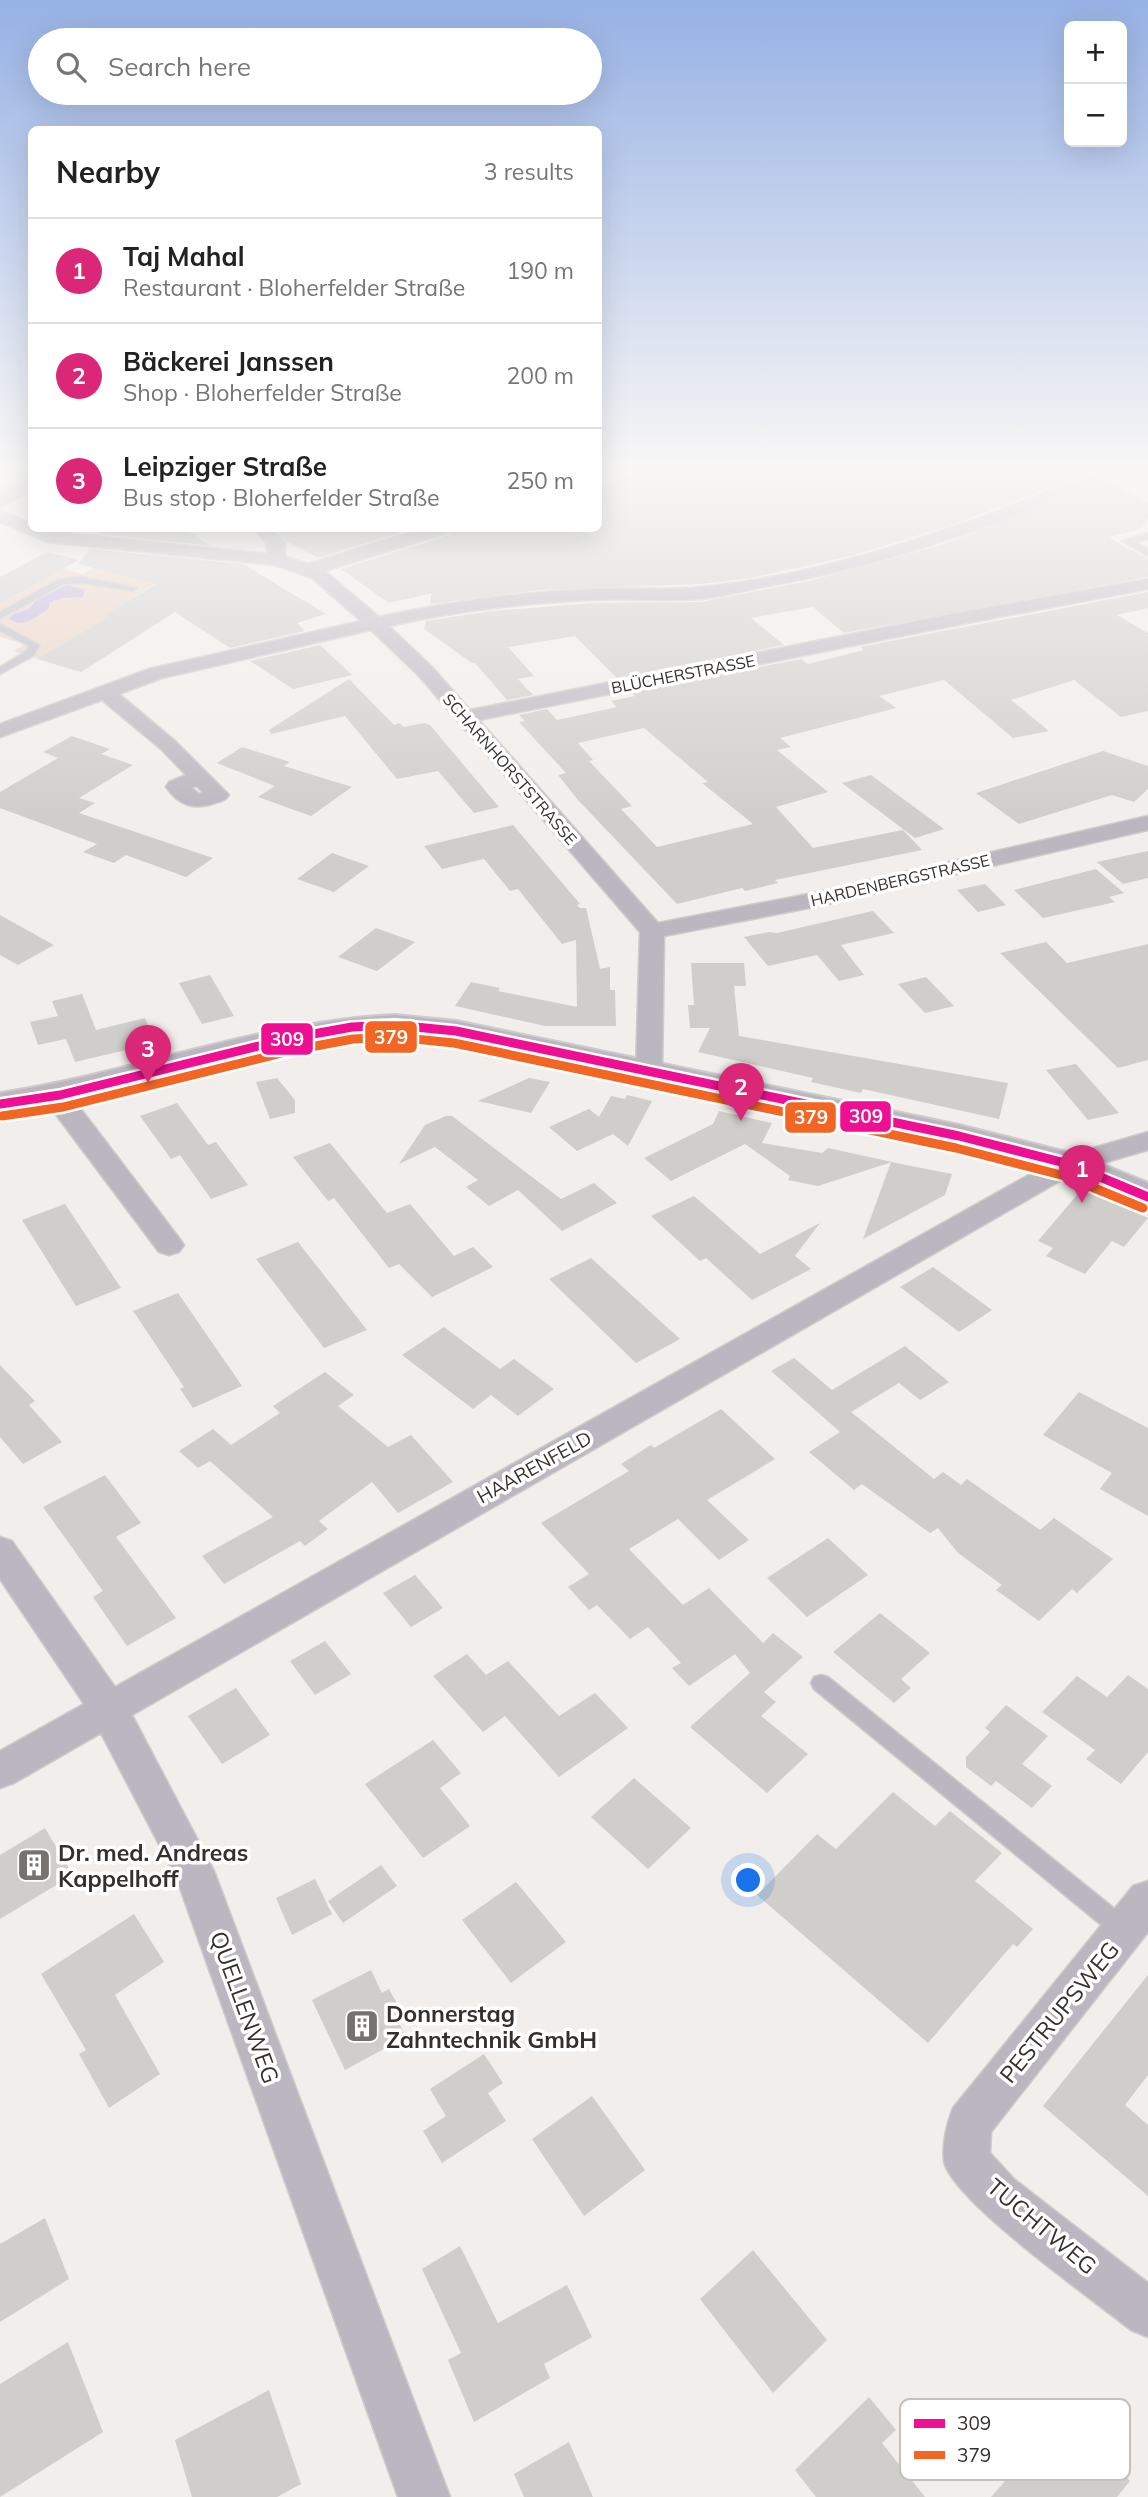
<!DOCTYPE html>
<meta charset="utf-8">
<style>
body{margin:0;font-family:Mulish,sans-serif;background:#f2f2f2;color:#222}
.controls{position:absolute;right:21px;top:21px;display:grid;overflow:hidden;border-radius:10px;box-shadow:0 7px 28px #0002}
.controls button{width:63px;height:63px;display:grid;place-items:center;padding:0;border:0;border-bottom:2px solid #e0e0e0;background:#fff;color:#222;font:35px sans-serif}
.you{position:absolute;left:749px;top:1881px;width:24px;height:24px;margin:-18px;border:5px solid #fff;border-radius:50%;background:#1a73e8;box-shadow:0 0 0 10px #1a73e833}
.badge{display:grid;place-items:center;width:46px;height:46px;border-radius:50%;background:#db2777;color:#fff;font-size:23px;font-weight:700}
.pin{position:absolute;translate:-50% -58px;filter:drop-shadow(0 2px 4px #0008)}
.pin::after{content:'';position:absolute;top:37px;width:24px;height:21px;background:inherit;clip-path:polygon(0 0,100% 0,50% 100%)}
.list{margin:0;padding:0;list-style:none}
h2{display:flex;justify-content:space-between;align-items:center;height:91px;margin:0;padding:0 28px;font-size:30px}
h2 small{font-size:23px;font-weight:400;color:#767676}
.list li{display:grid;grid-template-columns:46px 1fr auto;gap:21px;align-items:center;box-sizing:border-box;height:105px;padding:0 28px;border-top:2px solid #e0e0e0}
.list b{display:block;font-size:26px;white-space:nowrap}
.list p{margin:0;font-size:23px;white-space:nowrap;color:#767676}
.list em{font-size:23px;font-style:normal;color:#767676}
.icon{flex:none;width:38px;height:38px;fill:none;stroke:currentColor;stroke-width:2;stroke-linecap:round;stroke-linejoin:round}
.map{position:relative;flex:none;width:1148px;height:2497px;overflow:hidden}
.search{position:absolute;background:#fff;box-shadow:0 7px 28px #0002;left:28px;top:28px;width:574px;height:77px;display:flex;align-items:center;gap:18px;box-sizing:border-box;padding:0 24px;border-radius:38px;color:#767676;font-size:26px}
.panel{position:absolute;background:#fff;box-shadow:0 7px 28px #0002;left:28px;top:126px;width:574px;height:406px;border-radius:10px}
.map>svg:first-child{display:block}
.green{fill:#ead1c0}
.water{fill:#bcadde}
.building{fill:#d0cecb;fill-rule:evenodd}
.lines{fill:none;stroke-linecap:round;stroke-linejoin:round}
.service-casing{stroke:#ceccca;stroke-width:3}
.minor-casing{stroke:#ceccca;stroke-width:3}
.tertiary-casing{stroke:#ceccca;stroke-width:4}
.motorway-casing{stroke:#ceccca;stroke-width:4}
.service{fill:#bab7c0;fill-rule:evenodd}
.minor{fill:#bab7c0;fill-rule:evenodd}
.tertiary{fill:#bab7c0;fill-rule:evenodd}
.motorway{fill:#b6b2bc;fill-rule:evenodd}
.bus-1-casing{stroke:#fff;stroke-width:14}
.bus-2-casing{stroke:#fff;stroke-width:14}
.bus-1{stroke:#ee0f93;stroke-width:9}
.bus-2{stroke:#f26522;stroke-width:9}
.labels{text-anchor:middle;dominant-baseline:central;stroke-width:7;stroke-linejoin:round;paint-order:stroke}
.far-street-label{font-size:16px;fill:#33302e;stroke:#fff}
.street-label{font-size:19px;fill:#33302e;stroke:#fff}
.near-poi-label{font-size:23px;font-weight:bold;fill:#33302e;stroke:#fff;text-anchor:start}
.near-street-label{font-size:23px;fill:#33302e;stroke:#fff}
.key{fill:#fff;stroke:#c2c1c0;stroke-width:2}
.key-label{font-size:19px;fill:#33302e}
.line-badge{stroke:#fff;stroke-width:2.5}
.badge-label{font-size:19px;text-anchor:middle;font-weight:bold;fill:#fff}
</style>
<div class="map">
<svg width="1148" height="2497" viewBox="0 0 1148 2497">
<rect width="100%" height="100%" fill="#f1eeeb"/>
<!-- green -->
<path class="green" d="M 93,568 L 139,579 L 143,577 L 160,581 L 105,615 L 109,617 L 40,660 L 14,651 L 25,644 L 0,637 L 0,604 L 63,569 L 83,574 Z"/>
<!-- water -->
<path class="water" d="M 67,585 L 85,590 L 83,597 L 62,598 L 49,603 L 49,608 C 38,616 23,629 9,619 L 13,614 L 29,609 L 37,599 Z"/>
<!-- building -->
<path class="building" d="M 641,472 L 1075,472 L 1080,476 L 952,525 L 851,556 L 750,578 L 700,584 L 539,590 L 430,604 L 432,593 L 389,603 L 341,569 L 450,535 L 453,528 L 598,528 L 598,485 Z
M 1108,481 L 1148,502 L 1148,518 L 1139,530 L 1108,537 L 1148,559 L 1148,577 L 844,633 L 813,607 L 751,618 L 784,645 L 617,678 L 575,636 L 508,647 L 534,676 L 518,679 L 533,695 L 507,700 L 475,663 L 472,663 L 424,629 L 426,621 L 491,611 L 594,603 L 700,602 L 809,581 L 944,544 Z
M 106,528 L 183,528 L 211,546 L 102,534 Z
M 275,528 L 414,528 L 318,558 L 286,541 Z
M 90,549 L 243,564 L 326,614 L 297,623 L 305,631 L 230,648 L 175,612 L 81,672 L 37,659 L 109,617 L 104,615 L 157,584 L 78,564 Z
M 47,552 L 79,560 L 0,604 L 0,577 Z
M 1148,592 L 1148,608 L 1117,615 L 1148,633 L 1148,711 L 1121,717 L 1074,680 L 1011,700 L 1049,731 L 1013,738 L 944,680 L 879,696 L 896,708 L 780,738 L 791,747 L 777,750 L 828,792 L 776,807 L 813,848 L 903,830 L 922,850 L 775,880 L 778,883 L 745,891 L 742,888 L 677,904 L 578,800 L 558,775 L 566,773 L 519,722 L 525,721 L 519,715 L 547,709 L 557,720 L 617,707 L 611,701 L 635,696 L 631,692 L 801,659 L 808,664 L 864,650 L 860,647 ZM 644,728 L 708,782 L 702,783 L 753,824 L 657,847 L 621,809 L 632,806 L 589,761 L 593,760 L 578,743 Z
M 320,645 L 352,675 L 293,689 L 250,661 Z
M 349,679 L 394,725 L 400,723 L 404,727 L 424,723 L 430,725 L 499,807 L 474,813 L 438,771 L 397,779 L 345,716 L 271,734 L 269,730 Z
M 72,736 L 110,749 L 101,754 L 133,765 L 79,798 L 95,803 L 79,813 L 213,858 L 186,877 L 126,855 L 114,863 L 83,852 L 97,844 L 0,808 L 0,792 L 58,758 L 43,752 Z
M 242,747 L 290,762 L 284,766 L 352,787 L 311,816 L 258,797 L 275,786 L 217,763 Z
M 1103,751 L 1148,766 L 1148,789 L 1134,802 L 1112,795 L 1019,824 L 976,793 Z
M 871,775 L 944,829 L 915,838 L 842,783 Z
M 513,825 L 580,904 L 577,905 L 580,908 L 586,908 L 600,969 L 610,967 L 610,990 L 615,990 L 616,1026 L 545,1026 L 455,1006 L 471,982 L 500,988 L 498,991 L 577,1007 L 576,940 L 562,944 L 518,889 L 510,891 L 484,859 L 442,869 L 424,846 Z
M 1148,851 L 1148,878 L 1123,884 L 1097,862 Z
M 332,853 L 369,866 L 334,892 L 297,879 Z
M 1096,869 L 1124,893 L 1109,897 L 1115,902 L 1043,918 L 1014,890 Z
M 985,884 L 1006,905 L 978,912 L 957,890 Z
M 873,911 L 894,933 L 841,945 L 864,975 L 839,981 L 817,955 L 768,966 L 744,937 L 769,932 L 777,933 Z
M 0,915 L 54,945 L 18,965 L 0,955 Z
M 376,928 L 415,942 L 377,971 L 338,957 Z
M 1046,942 L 1067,963 L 1148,944 L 1148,1060 L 1118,1068 L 1000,953 Z
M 691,963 L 744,963 L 746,986 L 734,986 L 739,1036 L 1008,1083 L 999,1119 L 863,1089 L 861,1093 L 811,1082 L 813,1078 L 698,1052 L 710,1028 L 690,1028 L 688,1005 L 694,1005 Z
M 210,975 L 234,1016 L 202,1024 L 179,983 Z
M 926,977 L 954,1006 L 925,1013 L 898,984 Z
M 82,994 L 96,1030 L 145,1018 L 156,1043 L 75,1062 L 66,1039 L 38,1045 L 30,1022 L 58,1016 L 52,1001 Z
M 1076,1064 L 1119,1113 L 1088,1120 L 1046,1070 Z
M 277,1078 L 295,1100 L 295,1113 L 270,1119 L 256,1082 Z
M 529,1078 L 550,1082 L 531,1113 L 478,1101 Z
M 627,1095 L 652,1101 L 628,1146 L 613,1134 L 577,1151 L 549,1127 L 589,1109 L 599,1117 L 611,1096 L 625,1099 Z
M 177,1103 L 208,1145 L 216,1142 L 248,1185 L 211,1199 L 180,1155 L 171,1159 L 140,1116 Z
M 719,1111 L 772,1123 L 762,1143 L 822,1153 L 828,1148 L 892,1162 L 818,1186 L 788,1180 L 790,1176 L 745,1144 L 671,1181 L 644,1158 L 713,1124 Z
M 446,1116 L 452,1116 L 561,1199 L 594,1183 L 617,1203 L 562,1231 L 518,1190 L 489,1206 L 466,1187 L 478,1180 L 435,1147 L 399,1164 L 425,1125 Z
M 330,1143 L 387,1213 L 410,1204 L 454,1256 L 473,1247 L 493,1267 L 432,1297 L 399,1264 L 389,1268 L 334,1198 L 328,1201 L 293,1157 Z
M 891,1162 L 952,1174 L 945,1195 L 863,1239 Z
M 1082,1189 L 1148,1218 L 1124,1247 L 1112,1241 L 1085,1274 L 1046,1256 L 1053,1248 L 1038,1241 Z
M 694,1196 L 760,1254 L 820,1223 L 795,1256 L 811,1269 L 752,1300 L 706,1258 L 700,1261 L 651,1216 Z
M 65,1204 L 121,1288 L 76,1306 L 22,1220 Z
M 298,1242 L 367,1330 L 324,1348 L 256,1259 Z
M 591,1258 L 680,1339 L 636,1363 L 549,1279 Z
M 933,1267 L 992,1310 L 959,1332 L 900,1287 Z
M 178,1293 L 242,1386 L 193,1408 L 180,1389 L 184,1387 L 133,1311 Z
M 444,1327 L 500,1369 L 514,1359 L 554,1389 L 518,1416 L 491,1395 L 473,1409 L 402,1355 Z
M 905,1346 L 949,1382 L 920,1400 L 899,1383 L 851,1412 L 934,1479 L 943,1472 L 961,1485 L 967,1479 L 1040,1530 L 1054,1518 L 1113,1559 L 1077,1593 L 1072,1589 L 1039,1621 L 996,1590 L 1002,1585 L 958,1553 L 938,1528 L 930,1533 L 862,1484 L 854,1490 L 809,1452 L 840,1432 L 771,1371 L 794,1358 L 832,1390 Z
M 0,1365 L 35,1401 L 29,1405 L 62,1442 L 23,1464 L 0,1437 Z
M 325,1372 L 354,1395 L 338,1406 L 388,1447 L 411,1435 L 453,1482 L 398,1513 L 372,1482 L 319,1521 L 328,1529 L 305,1546 L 300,1541 L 224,1584 L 202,1556 L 273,1517 L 210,1461 L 198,1468 L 179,1451 L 213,1429 L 231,1445 L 280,1413 L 273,1406 Z
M 1079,1392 L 1148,1428 L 1148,1516 L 1100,1489 L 1112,1473 L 1043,1435 Z
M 721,1409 L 775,1459 L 707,1500 L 749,1540 L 719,1560 L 678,1519 L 629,1549 L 683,1605 L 709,1588 L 763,1643 L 773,1633 L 803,1657 L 764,1692 L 776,1702 L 761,1716 L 808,1754 L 767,1793 L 690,1727 L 750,1673 L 735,1654 L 689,1686 L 672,1668 L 681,1663 L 648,1627 L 630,1639 L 597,1605 L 589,1610 L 568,1587 L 589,1574 L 541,1523 L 629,1471 L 621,1464 L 651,1445 L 654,1448 Z
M 105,1475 L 141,1523 L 116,1537 L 176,1618 L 127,1646 L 93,1597 L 103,1591 L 43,1507 Z
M 828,1538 L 868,1575 L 807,1617 L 767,1578 Z
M 415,1575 L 443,1608 L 411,1627 L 383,1593 Z
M 880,1613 L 930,1653 L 901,1679 L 911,1688 L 894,1703 L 833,1652 Z
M 325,1641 L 351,1674 L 315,1695 L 290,1661 Z
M 467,1654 L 486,1675 L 508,1661 L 559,1716 L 595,1693 L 628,1728 L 559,1777 L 505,1716 L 483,1732 L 433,1676 Z
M 1128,1675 L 1148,1689 L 1148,1752 L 1121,1784 L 1086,1759 L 1095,1750 L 1042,1712 L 1077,1676 L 1107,1697 Z
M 236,1688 L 270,1735 L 222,1764 L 188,1716 Z
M 1006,1705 L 1048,1736 L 1022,1764 L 1052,1786 L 1032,1808 L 996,1781 L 991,1786 L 966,1767 L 966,1757 L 990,1732 L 985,1728 Z
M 433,1740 L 461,1773 L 440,1788 L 470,1826 L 423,1858 L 365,1784 Z
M 634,1778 L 691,1828 L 648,1869 L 591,1817 Z
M 893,1792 L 935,1826 L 950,1811 L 1002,1853 L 975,1881 L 1033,1929 L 1017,1947 L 1013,1944 L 928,2043 L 757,1895 L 817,1834 L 836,1849 Z
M 45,1828 L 73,1875 L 0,1919 L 0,1855 Z
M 381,1865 L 397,1886 L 343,1923 L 328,1901 Z
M 315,1879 L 332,1914 L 292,1935 L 276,1898 Z
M 516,1882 L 566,1942 L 511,1983 L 462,1920 Z
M 134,1914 L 164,1962 L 115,1995 L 160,2074 L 109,2108 L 79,2054 L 86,2050 L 41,1974 Z
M 371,1970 L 382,1993 L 389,1989 L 401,2011 L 395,2015 L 406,2037 L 345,2070 L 312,2000 Z
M 1148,1975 L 1148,2075 L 1125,2105 L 1148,2125 L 1148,2196 L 1043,2106 Z
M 484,2054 L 503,2083 L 488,2093 L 506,2121 L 442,2163 L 423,2131 L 446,2116 L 430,2089 Z
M 592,2096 L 645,2170 L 584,2216 L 532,2139 Z
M 45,2218 L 69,2279 L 0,2322 L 0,2244 Z
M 460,2246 L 498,2323 L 567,2285 L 592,2337 L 544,2364 L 550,2378 L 474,2422 L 448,2360 L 461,2353 L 422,2269 Z
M 753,2250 L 827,2340 L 773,2393 L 700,2299 Z
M 68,2342 L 103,2432 L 0,2497 L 0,2384 Z
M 269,2390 L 301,2484 L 277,2497 L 192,2497 L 175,2440 Z
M 869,2397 L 896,2430 L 882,2443 L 925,2497 L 816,2497 L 795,2470 Z
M 1067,2410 L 1130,2481 L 1117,2497 L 991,2497 Z
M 569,2442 L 593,2497 L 524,2497 L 514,2474 Z"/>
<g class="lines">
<!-- service casing -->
<g class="service-casing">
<path id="service" d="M 1077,472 L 1089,472 L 1101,478 L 1097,481 Z
M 1148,533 L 1148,539 L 1135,542 L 1148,549 L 1148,556 L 1122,541 Z
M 81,577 L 138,588 L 133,591 L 81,583 L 64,584 L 0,619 L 0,612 L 59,579 Z
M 0,624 L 40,645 L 33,656 L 0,674 L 0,667 L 25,652 L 29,646 L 0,631 Z
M 821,1675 L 828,1677 L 1132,1923 L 1135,1930 L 1132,1937 L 1124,1940 L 1116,1937 L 814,1689 L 811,1683 L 814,1677 Z"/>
</g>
<!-- minor casing -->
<g class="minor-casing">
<path id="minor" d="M 598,472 L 614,472 L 598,480 Z
M 1097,472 L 1119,472 L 1117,475 C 1003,523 885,566 763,587 C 742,591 721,597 700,599 C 665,602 629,598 594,600 C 524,603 456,611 389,626 L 432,667 L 470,710 L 957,613 L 1148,579 L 1148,589 L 957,625 L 479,720 L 658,923 L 819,892 L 1148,816 L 1148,830 L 819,906 L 664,936 L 662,1071 L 658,1077 L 649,1079 L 640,1077 L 636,1071 L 640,932 L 418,675 L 371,630 L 162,678 L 119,694 L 175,741 L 229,795 C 225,801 221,801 215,803 C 194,810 179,806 166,787 L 169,782 L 186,775 L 161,749 L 102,700 L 0,737 L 0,724 L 149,669 L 361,621 L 312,578 L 275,565 L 48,542 L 0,522 L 0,511 L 32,523 L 32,528 L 51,532 L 268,554 L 266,543 L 253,528 L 271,528 L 284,542 L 286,557 L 308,564 L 424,528 L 451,528 L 449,532 L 325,571 L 379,617 C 450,601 521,592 594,589 C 629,587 665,591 700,587 C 832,575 975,522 1097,472 ZM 197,786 L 203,793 L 199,794 L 192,788 Z
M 60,1087 L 70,1089 L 77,1104 L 179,1238 L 184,1245 L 179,1252 L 169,1255 L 159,1252 L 54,1112 L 46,1095 L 50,1089 Z
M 1148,1132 L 1148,1150 L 1079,1170 L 132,1715 L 214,1871 L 450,2497 L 398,2497 L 176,1877 L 101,1733 L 14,1783 L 0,1788 L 0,1751 L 84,1704 L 0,1579 L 0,1537 L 12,1541 L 115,1687 L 1059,1158 Z
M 1148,1881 L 1148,1932 L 991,2132 L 990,2153 L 1014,2179 L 1148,2283 L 1148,2337 L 1131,2330 C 1095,2301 951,2200 944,2161 C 942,2144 947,2123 953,2108 L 1133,1886 Z"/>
</g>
<!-- tertiary casing -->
<g class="tertiary-casing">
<path id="tertiary" d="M 395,1015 L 456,1021 L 959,1125 L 1082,1156 L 1148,1183 L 1148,1209 L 1057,1173 L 959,1147 L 456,1041 L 395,1035 L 352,1037 L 291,1048 L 60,1106 L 0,1115 L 0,1093 C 133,1073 261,1021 395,1015 Z"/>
</g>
<!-- motorway casing -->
<g class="motorway-casing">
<path id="motorway" d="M 32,475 L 32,490 L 0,507 L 0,491 Z"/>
</g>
<!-- service -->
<use href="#service" class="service"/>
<!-- minor -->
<use href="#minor" class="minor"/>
<!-- tertiary -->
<use href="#tertiary" class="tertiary"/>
<!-- motorway -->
<use href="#motorway" class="motorway"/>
<!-- bus-1 casing -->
<g class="bus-1-casing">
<path id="bus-1" d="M 0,1104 L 60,1095 L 291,1038 L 352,1027 L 395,1025 L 456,1031 L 959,1136 L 1069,1164 L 1148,1197"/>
</g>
<!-- bus-2 casing -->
<g class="bus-2-casing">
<path id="bus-2" d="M 2,1116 L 63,1107 L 294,1050 L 353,1039 L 395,1037 L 454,1043 L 956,1148 L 1065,1176 L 1143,1208"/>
</g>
<!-- bus-1 -->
<use href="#bus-1" class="bus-1"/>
<!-- bus-2 -->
<use href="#bus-2" class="bus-2"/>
</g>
<!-- sky -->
<linearGradient id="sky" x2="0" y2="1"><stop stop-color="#96b1e4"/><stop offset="0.57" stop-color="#f9f7f6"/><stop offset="1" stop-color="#f9f7f6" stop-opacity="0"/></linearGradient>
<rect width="1148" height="822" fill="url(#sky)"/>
<!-- icons -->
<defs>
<g id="building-square" transform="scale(1.75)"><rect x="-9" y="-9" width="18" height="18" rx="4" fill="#767270" stroke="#fff"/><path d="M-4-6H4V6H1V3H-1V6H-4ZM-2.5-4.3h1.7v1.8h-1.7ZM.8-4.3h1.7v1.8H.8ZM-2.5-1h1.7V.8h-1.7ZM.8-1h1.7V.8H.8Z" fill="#fff"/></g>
</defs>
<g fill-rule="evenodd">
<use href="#building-square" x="34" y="1865"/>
<use href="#building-square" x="362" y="2026"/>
</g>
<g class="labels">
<!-- far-street labels -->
<g class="far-street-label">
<text transform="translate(683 674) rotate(-11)">BLÜCHERSTRASSE</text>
<text transform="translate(510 769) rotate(49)">SCHARNHORSTSTRASSE</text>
<text transform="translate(900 880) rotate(-13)">HARDENBERGSTRASSE</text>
</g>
<!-- street labels -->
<g class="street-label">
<text transform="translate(534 1467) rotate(-29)">HAARENFELD</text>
</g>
<!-- near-poi labels -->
<g class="near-poi-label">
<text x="58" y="1852">Dr. med. Andreas<tspan x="58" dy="26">Kappelhoff</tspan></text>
<text x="386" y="2013">Donnerstag<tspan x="386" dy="26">Zahntechnik GmbH</tspan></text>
</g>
<!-- near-street labels -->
<g class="near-street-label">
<text transform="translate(245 2007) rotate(70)">QUELLENWEG</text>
<text transform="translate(1059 2012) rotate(-51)">PESTRUPSWEG</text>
<text transform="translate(1042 2226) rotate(40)">TUCHTWEG</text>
</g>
</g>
<!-- legend -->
<rect x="900" y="2399" width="230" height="81" rx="10" class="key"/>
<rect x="914" y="2419" width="31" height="9" fill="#ee0f93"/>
<rect x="914" y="2451" width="31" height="8" fill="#f26522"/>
<g class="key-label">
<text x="957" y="2430">309</text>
<text x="957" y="2462">379</text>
</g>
<g class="line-badge">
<rect x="364" y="1020" width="54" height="34" rx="7" fill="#f26522"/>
<rect x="260" y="1022" width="54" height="34" rx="7" fill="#ee0f93"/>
<rect x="839" y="1100" width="53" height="33" rx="7" fill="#ee0f93"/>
<rect x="784" y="1101" width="53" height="33" rx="7" fill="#f26522"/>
</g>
<g class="badge-label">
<text x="391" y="1044">379</text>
<text x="287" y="1046">309</text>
<text x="866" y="1123">309</text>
<text x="811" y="1124">379</text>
</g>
</svg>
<div class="controls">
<button>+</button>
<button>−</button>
</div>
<div class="you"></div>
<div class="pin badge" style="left:1082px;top:1203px">1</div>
<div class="pin badge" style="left:741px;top:1121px">2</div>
<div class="pin badge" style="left:148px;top:1083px">3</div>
<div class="search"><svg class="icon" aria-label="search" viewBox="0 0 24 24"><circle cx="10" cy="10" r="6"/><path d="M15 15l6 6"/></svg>Search here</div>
<section class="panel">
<h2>Nearby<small>3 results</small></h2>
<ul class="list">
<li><span class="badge">1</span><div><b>Taj Mahal</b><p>Restaurant · Bloherfelder Straße</p></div><em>190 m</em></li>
<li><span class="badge">2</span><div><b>Bäckerei Janssen</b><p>Shop · Bloherfelder Straße</p></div><em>200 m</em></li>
<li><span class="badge">3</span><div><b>Leipziger Straße</b><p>Bus stop · Bloherfelder Straße</p></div><em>250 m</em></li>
</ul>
</section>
</div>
